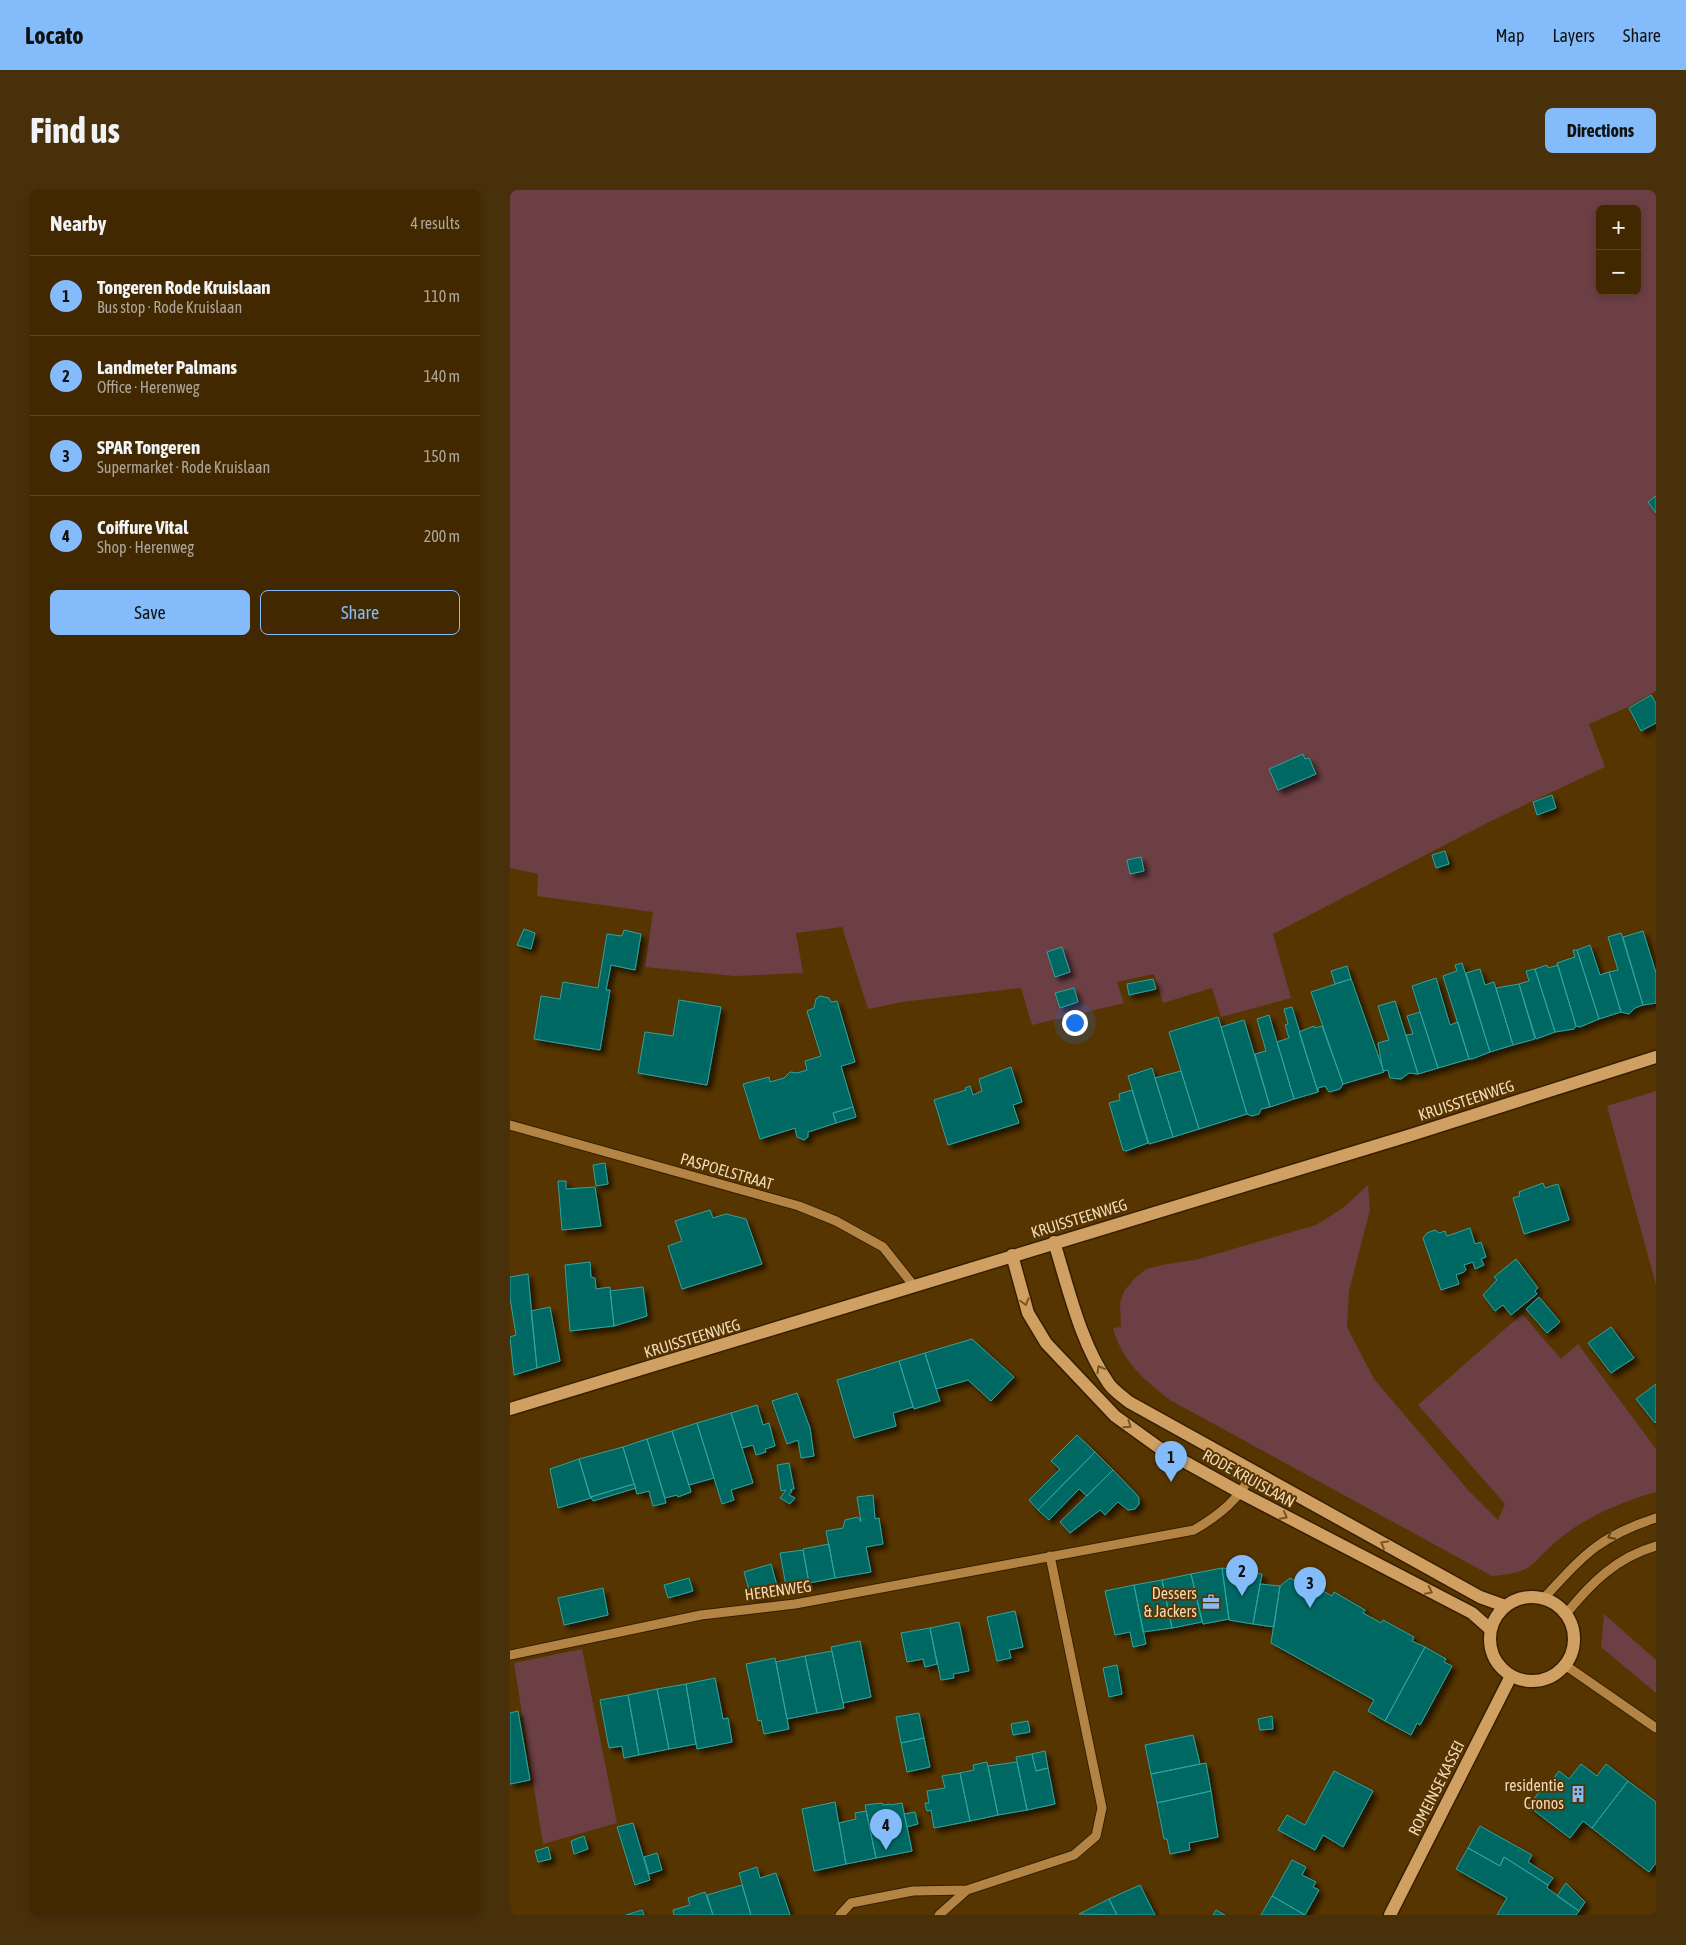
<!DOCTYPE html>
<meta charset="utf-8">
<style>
body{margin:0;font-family:"Asap Condensed",sans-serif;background:#48300a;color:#f1f3f6}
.controls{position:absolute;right:15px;top:15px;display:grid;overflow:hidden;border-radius:8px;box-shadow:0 2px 8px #0003}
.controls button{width:45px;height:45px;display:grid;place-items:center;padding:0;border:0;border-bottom:1px solid #5a4422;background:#412800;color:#f1f3f6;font:25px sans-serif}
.you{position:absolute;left:564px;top:832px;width:18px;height:18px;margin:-12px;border:4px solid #fff;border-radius:50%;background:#1a73e8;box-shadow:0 0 0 8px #1a73e833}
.badge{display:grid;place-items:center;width:32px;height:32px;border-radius:50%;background:#84bcfb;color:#111;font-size:16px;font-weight:700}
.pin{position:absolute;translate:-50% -41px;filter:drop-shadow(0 1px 2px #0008)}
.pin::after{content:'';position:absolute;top:26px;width:18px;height:15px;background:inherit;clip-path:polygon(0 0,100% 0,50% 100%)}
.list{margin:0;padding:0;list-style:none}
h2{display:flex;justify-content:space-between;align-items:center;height:65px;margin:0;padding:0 20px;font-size:21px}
h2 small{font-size:16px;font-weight:400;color:#aea699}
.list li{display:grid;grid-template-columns:32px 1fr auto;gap:15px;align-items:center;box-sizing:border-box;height:80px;padding:0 20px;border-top:1px solid #5a4422}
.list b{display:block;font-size:19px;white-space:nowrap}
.list p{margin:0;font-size:16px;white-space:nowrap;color:#aea699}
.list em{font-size:16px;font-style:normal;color:#aea699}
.actions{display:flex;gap:10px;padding:15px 20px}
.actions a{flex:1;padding:11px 0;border:1px solid #84bcfb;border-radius:8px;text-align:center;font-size:18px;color:#84bcfb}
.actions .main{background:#84bcfb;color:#111}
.map{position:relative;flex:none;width:1146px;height:1725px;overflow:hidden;border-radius:8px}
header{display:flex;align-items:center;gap:30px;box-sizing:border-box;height:70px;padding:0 25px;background:#84bcfb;color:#111}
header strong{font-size:24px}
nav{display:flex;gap:28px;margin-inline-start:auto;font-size:18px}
.intro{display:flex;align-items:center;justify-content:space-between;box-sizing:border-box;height:120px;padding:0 30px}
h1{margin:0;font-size:35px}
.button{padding:12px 22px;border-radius:8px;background:#84bcfb;color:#111;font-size:18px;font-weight:700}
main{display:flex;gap:30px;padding:0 30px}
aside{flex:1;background:#412800;border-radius:8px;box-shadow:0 2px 8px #0003}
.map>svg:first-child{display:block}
.green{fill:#6c3f44;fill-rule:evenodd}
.building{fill:#006764;stroke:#2fa39f;filter:url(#shadow)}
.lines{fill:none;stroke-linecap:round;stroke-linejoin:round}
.minor-casing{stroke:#361f00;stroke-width:11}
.major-casing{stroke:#361f00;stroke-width:15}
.minor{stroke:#b48445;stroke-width:9}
.major{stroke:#d0a063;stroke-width:12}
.oneway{stroke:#7b551e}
.oneway2{stroke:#65410a}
.labels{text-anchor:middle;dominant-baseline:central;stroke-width:4;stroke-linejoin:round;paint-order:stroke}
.street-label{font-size:16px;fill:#f2d9ba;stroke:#573500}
.poi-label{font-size:16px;fill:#f2d9ba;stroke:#573500;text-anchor:end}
</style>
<header>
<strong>Locato</strong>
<nav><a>Map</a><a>Layers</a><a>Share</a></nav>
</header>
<div class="intro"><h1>Find us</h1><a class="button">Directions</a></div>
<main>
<aside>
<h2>Nearby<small>4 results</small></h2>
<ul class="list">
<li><span class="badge">1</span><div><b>Tongeren Rode Kruislaan</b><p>Bus stop · Rode Kruislaan</p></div><em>110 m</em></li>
<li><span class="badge">2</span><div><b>Landmeter Palmans</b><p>Office · Herenweg</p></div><em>140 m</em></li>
<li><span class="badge">3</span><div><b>SPAR Tongeren</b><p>Supermarket · Rode Kruislaan</p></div><em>150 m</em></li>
<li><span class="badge">4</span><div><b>Coiffure Vital</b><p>Shop · Herenweg</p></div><em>200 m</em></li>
</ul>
<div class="actions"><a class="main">Save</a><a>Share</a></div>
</aside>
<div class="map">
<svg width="1146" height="1725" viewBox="0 0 1146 1725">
<defs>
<filter id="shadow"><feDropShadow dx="4.5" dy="4.5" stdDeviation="2.5" flood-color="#0009"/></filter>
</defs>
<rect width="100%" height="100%" fill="#573500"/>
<!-- green -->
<path class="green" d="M 0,0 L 1146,0 L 1146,501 L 1116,518 L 1079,534 L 1095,577 L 981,631 L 763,744 L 781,808 L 711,827 L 702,798 L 653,813 L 644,784 L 607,792 L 614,813 L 522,835 L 511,798 L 392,812 L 358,819 L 332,737 L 286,743 L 293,783 L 225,786 L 135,777 L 143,722 L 27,706 L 28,684 L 0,678 ZM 1090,19 L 1127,19 L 1127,101 L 1090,101 Z
M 1146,901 L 1146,1095 L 1097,916 Z
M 858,995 L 860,1020 L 839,1101 L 837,1137 L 864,1189 L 959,1301 L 988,1330 L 995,1314 L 908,1215 L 1012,1124 L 1051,1169 L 1068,1154 L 1146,1259 L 1146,1302 C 1113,1311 1076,1327 1049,1349 C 1019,1374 1027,1382 982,1386 L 660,1210 C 634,1190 612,1171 603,1138 L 611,1137 L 610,1113 L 614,1101 L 625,1088 L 636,1079 L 657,1074 L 685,1070 L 806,1035 L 833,1018 Z
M 1094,1424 L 1146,1470 L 1146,1503 L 1091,1457 Z
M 72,1459 L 107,1633 L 33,1654 L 4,1473 Z"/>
<!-- building -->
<path class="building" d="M 1146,306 L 1146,323 L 1138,312 Z
M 1141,505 L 1146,513 L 1146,533 L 1131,541 L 1119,518 Z
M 793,564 L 795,569 L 799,568 L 806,584 L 768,600 L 759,579 Z
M 1042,605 L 1046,618 L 1027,625 L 1023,612 Z
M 935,661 L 939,674 L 926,678 L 922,665 Z
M 631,667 L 634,681 L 620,684 L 617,670 Z
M 14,739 L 25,743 L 21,759 L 7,755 Z
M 114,740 L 131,744 L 125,780 L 101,775 L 96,800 L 100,800 L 90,860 L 24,849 L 31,806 L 50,809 L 53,792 L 88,798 L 97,744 L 112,746 Z
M 1133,741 L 1146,783 L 1146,813 L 1133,815 L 1113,747 Z
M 1111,743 L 1133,815 L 1125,818 L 1119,824 L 1111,822 L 1099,782 L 1108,780 L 1098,747 Z
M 1080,755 L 1090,785 L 1099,782 L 1111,822 L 1089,829 L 1067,760 Z
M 552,757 L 560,782 L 545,787 L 537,762 Z
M 1063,760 L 1067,760 L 1089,829 L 1070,837 L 1066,836 L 1047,773 L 1065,767 Z
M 952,773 L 980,862 L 962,869 L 959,869 L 933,786 L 947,781 L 945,775 Z
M 1037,775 L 1038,778 L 1048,775 L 1066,836 L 1064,839 L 1045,842 L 1025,779 Z
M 837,776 L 841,789 L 825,794 L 821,781 Z
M 970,779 L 975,795 L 984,792 L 1003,855 L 980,862 L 956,783 Z
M 1025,779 L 1045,842 L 1026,849 L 1009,794 L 1019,791 L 1016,781 Z
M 926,788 L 940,835 L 948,832 L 959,869 L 928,878 L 902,796 Z
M 643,789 L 646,799 L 619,805 L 617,794 Z
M 841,789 L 874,882 L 833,894 L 801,802 Z
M 1009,794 L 1025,849 L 1003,855 L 986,798 Z
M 564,798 L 568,812 L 550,818 L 545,803 Z
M 310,806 L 319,808 L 321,812 L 327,811 L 345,872 L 331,876 L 343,917 L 323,923 L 326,933 L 298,942 L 298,947 L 294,950 L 287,947 L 285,938 L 250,949 L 233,894 L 259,887 L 260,892 L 274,888 L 280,882 L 287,883 L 297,880 L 295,871 L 311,866 L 297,821 L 304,818 L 306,809 Z
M 169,810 L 211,817 L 197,895 L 128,883 L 135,842 L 163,846 Z
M 885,811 L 908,884 L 899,883 L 891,889 L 880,888 L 878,880 L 873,881 L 868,853 L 879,850 L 868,816 Z
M 782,817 L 808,902 L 784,909 L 767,852 L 779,848 L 775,835 L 778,834 L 774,819 Z
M 910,822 L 928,878 L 908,884 L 896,845 L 903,844 L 897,826 Z
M 759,825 L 784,909 L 760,917 L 745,864 L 756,861 L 747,829 Z
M 708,827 L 737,924 L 689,939 L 659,842 Z
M 734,830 L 760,917 L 751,919 L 749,924 L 742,926 L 737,924 L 711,837 Z
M 804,836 L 805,838 L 812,836 L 833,894 L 830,899 L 819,902 L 815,896 L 808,898 L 808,902 L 789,842 Z
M 501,877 L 512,912 L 503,915 L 509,933 L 438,955 L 424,910 L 456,900 L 455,898 L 460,896 L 463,905 L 472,901 L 469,889 Z
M 642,878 L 663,947 L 639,954 L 618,886 Z
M 671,881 L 689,939 L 663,947 L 645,888 Z
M 622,900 L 638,953 L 616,961 L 613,960 L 599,913 L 610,910 L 609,904 Z
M 343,917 L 346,927 L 326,933 L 323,923 Z
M 95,973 L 98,994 L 86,996 L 83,975 Z
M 48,991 L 56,991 L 56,999 L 85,997 L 91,1036 L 52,1040 Z
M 1033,993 L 1035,998 L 1048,994 L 1059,1030 L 1014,1044 L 1003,1008 L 1010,1006 L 1009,1002 Z
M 200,1020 L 203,1028 L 216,1024 L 236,1029 L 252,1074 L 172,1099 L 158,1056 L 172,1051 L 165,1031 Z
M 960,1038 L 965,1054 L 971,1052 L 976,1067 L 971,1069 L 974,1075 L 965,1079 L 963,1072 L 954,1075 L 956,1080 L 954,1082 L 946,1085 L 949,1094 L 931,1100 L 913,1048 L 917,1043 L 925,1040 L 929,1043 L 935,1041 L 937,1046 Z
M 1006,1069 L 1028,1098 L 1025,1101 L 1027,1104 L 1001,1125 L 993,1115 L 985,1121 L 973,1105 L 987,1090 L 984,1087 Z
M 80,1072 L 81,1087 L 85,1088 L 86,1099 L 100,1097 L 104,1136 L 60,1141 L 55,1075 Z
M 18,1084 L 27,1178 L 4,1185 L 0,1147 L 6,1145 L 0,1108 L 0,1087 Z
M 133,1097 L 137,1126 L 104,1136 L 100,1101 Z
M 1029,1107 L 1050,1132 L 1037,1143 L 1016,1119 Z
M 40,1117 L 50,1171 L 27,1178 L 21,1121 Z
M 1101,1137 L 1124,1168 L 1101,1183 L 1078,1153 Z
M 462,1149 L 504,1187 L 481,1211 L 458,1190 L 426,1199 L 415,1163 Z
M 415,1163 L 430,1211 L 404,1219 L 389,1171 Z
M 389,1171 L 403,1217 L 383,1223 L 386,1236 L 344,1248 L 327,1190 Z
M 1146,1194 L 1146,1232 L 1145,1233 L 1126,1209 Z
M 287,1203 L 300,1238 L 304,1266 L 291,1268 L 288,1250 L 277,1254 L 262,1211 Z
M 247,1215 L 253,1235 L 259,1233 L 265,1256 L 255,1259 L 256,1262 L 246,1265 L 243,1255 L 232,1258 L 221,1223 Z
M 221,1223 L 243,1293 L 221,1300 L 224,1310 L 212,1314 L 187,1233 Z
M 187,1233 L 204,1288 L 179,1295 L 162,1241 Z
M 162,1241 L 181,1302 L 168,1307 L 167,1305 L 155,1308 L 137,1249 Z
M 567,1245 L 585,1262 L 528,1320 L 519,1310 L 550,1279 L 541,1271 Z
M 137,1249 L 156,1313 L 143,1316 L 139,1301 L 127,1304 L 113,1257 Z
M 113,1257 L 124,1294 L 80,1307 L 69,1269 Z
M 585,1262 L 603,1280 L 577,1306 L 569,1299 L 539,1330 L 528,1320 Z
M 69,1269 L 81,1308 L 48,1318 L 40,1279 Z
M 279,1273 L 284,1299 L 280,1300 L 282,1301 L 279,1305 L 285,1308 L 280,1314 L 270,1308 L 276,1300 L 271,1301 L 267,1275 Z
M 603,1280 L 626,1304 L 629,1308 L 629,1314 L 625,1319 L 618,1320 L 608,1312 L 595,1325 L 590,1320 L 560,1343 L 550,1332 Z
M 124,1294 L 126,1298 L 83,1311 L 81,1307 Z
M 363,1305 L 365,1329 L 369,1328 L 373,1354 L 356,1357 L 361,1382 L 325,1388 L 316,1341 L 333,1338 L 335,1330 L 348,1327 L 351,1332 L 347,1307 Z
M 319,1354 L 325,1388 L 299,1393 L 293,1359 Z
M 293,1360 L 299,1393 L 276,1396 L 270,1363 Z
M 261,1374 L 268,1399 L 241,1407 L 234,1382 Z
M 712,1378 L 752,1384 L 743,1434 L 719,1430 Z
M 712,1378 L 719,1429 L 693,1434 L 681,1384 Z
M 681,1384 L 692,1432 L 662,1438 L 652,1390 Z
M 179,1388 L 183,1401 L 158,1408 L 154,1395 Z
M 780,1388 L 789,1393 L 791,1389 L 822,1406 L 824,1402 L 855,1420 L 853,1423 L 871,1433 L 873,1430 L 904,1447 L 902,1451 L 915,1457 L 875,1531 L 858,1521 L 864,1510 L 761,1453 L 770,1396 Z
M 652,1390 L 662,1438 L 633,1442 L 624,1395 Z
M 750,1394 L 770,1396 L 764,1437 L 743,1434 Z
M 624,1395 L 636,1454 L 623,1457 L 620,1442 L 605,1445 L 595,1401 Z
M 93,1398 L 98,1425 L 54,1435 L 48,1408 Z
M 505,1421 L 513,1457 L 499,1460 L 501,1468 L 487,1471 L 477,1427 Z
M 449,1432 L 459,1481 L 443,1484 L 444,1488 L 431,1490 L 420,1438 Z
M 420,1438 L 427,1474 L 415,1477 L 413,1469 L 397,1472 L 391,1443 Z
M 350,1451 L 361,1507 L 333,1513 L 321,1457 Z
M 915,1457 L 936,1469 L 934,1472 L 942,1476 L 910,1535 L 907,1533 L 901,1545 L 875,1531 Z
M 322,1461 L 334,1518 L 307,1523 L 295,1466 Z
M 295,1466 L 307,1523 L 277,1529 L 266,1472 Z
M 265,1468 L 279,1539 L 254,1544 L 251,1530 L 248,1531 L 236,1474 Z
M 607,1475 L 612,1504 L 599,1507 L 593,1478 Z
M 205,1488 L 213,1529 L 218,1528 L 222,1552 L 187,1559 L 176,1494 Z
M 176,1494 L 186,1554 L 159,1559 L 147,1499 Z
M 147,1499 L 159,1559 L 129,1565 L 118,1505 Z
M 118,1505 L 129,1565 L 114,1568 L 112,1556 L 99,1558 L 90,1510 Z
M 8,1521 L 20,1590 L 0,1594 L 0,1523 Z
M 409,1523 L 414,1548 L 391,1553 L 386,1527 Z
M 762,1526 L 763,1539 L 750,1540 L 748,1529 Z
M 518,1531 L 520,1542 L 503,1545 L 501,1534 Z
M 683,1545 L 690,1574 L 641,1584 L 635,1555 Z
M 414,1548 L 420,1577 L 397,1582 L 391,1553 Z
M 535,1561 L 538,1578 L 526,1581 L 522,1564 Z
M 522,1564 L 526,1581 L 538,1578 L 545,1614 L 517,1620 L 506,1567 Z
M 477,1572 L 488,1625 L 460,1631 L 450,1583 L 464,1580 L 463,1575 Z
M 507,1572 L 517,1620 L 488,1625 L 478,1576 Z
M 696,1573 L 701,1601 L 647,1613 L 641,1584 Z
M 1071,1574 L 1087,1586 L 1096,1574 L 1118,1591 L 1082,1638 L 1073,1631 L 1060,1648 L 1018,1616 L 1039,1590 L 1041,1592 L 1049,1581 L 1059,1589 Z
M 824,1581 L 863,1601 L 833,1657 L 813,1645 L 805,1660 L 768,1640 L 777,1625 L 795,1635 Z
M 450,1583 L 460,1631 L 424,1638 L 421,1620 L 417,1621 L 415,1613 L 419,1613 L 417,1601 L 435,1598 L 432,1586 Z
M 1118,1591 L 1146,1612 L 1146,1673 L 1139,1682 L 1082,1638 Z
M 701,1601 L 708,1647 L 679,1653 L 680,1660 L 660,1664 L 657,1649 L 654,1649 L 647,1613 Z
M 325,1612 L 336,1674 L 304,1681 L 292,1619 Z
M 372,1613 L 373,1615 L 380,1614 L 380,1615 L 392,1613 L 402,1661 L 366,1668 L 355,1615 Z
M 356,1621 L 366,1668 L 336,1674 L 329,1633 L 346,1629 L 345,1623 Z
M 405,1622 L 408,1634 L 397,1637 L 394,1624 Z
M 123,1633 L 140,1690 L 125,1695 L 107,1637 Z
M 970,1636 L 1022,1665 L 1018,1672 L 1043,1688 L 1038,1695 L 994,1667 L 990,1676 L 958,1658 Z
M 74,1646 L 78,1659 L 64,1664 L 61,1651 Z
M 38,1657 L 41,1669 L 28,1672 L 25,1661 Z
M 958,1658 L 990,1676 L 994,1667 L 1038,1695 L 1037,1698 L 1069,1721 L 1066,1725 L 987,1725 L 997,1708 L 946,1679 Z
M 147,1663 L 152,1680 L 139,1684 L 134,1667 Z
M 782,1670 L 796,1677 L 792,1685 L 806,1692 L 803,1697 L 809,1700 L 795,1725 L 762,1706 Z
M 247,1677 L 250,1688 L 266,1683 L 280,1725 L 241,1725 L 229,1683 Z
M 1056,1693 L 1075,1712 L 1069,1721 L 1047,1706 Z
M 232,1695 L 241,1725 L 203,1725 L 197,1705 Z
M 630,1695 L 645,1725 L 607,1725 L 599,1709 Z
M 195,1702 L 203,1725 L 164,1725 L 163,1720 L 180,1715 L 178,1708 Z
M 762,1706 L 795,1725 L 751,1725 Z
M 599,1709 L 607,1725 L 569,1724 Z
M 132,1720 L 134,1725 L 116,1725 Z
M 706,1720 L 715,1725 L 703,1725 Z"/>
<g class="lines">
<!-- minor casing -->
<g class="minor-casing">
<path id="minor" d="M 0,935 L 289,1016 L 326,1031 L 373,1057 L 404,1096
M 1034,1408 C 1074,1365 1088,1347 1146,1328
M 1056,1424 C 1081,1393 1107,1367 1146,1356
M 0,1465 L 191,1425 L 285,1414 L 684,1340 C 711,1324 728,1310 743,1282
M 1055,1475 L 1146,1538
M 330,1725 L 341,1713 L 403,1701 L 457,1700 L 564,1665 L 586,1646 L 592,1618 L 540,1366
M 429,1725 L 457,1700"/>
</g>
<!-- major casing -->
<g class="major-casing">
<path id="major" d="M 544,1052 C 559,1100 570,1152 599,1194 C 604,1201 612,1206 619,1212 L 970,1407 L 995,1416
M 502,1065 L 518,1123 L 536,1153 L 605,1226 L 648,1257 L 731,1303 L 962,1423 L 980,1439
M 0,1219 L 901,945 L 1146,867
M980 1449a42 42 0 1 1 84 0a42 42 0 1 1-84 0Z
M 880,1725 L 1001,1486"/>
</g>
<!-- minor -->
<use href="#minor" class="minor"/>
<!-- major -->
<use href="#major" class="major"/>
</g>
<!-- one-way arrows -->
<defs><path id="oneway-chevron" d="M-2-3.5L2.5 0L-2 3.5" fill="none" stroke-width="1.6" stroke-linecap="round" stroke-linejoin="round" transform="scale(1.25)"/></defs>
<g class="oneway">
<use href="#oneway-chevron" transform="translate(515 1112) rotate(74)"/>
<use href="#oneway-chevron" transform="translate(590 1179) rotate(-120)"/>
<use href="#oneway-chevron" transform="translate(618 1235) rotate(35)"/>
<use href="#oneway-chevron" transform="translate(774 1326) rotate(28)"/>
<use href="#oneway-chevron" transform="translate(874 1354) rotate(-151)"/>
<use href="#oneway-chevron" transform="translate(919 1401) rotate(27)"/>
</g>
<use class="oneway2" href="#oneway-chevron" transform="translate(1101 1346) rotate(152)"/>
<!-- icons -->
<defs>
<g id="office-bare" transform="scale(1.35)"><path d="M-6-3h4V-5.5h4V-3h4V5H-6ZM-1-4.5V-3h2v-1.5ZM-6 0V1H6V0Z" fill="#84bcfb" stroke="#573500" stroke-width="2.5" paint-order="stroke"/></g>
<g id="building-bare" transform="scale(1.35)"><path d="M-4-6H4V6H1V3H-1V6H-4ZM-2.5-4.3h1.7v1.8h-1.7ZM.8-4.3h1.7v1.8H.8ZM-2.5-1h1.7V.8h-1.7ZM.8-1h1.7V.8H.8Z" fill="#84bcfb" stroke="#573500" stroke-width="2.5" paint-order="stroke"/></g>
</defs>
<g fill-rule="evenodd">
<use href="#office-bare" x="701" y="1412"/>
<use href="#building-bare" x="1068" y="1604"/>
</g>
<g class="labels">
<!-- street labels -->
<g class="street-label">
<text transform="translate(956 910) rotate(-18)">KRUISSTEENWEG</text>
<text transform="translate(217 981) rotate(16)">PASPOELSTRAAT</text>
<text transform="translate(569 1028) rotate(-17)">KRUISSTEENWEG</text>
<text transform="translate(182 1148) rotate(-17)">KRUISSTEENWEG</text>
<text transform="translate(739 1288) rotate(29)">RODE KRUISLAAN</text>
<text transform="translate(268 1400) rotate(-8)">HERENWEG</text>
<text transform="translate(926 1598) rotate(-63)">ROMEINSE KASSEI</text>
</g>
<!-- poi labels -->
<g class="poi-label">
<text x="687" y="1403">Dessers<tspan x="687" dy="18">&amp; Jackers</tspan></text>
<text x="1054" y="1595">residentie<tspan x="1054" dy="18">Cronos</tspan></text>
</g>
</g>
</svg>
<div class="controls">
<button>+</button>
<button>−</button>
</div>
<div class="you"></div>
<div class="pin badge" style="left:661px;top:1292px">1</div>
<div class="pin badge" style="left:732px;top:1406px">2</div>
<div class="pin badge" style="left:800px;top:1418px">3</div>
<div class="pin badge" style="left:376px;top:1660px">4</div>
</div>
</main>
